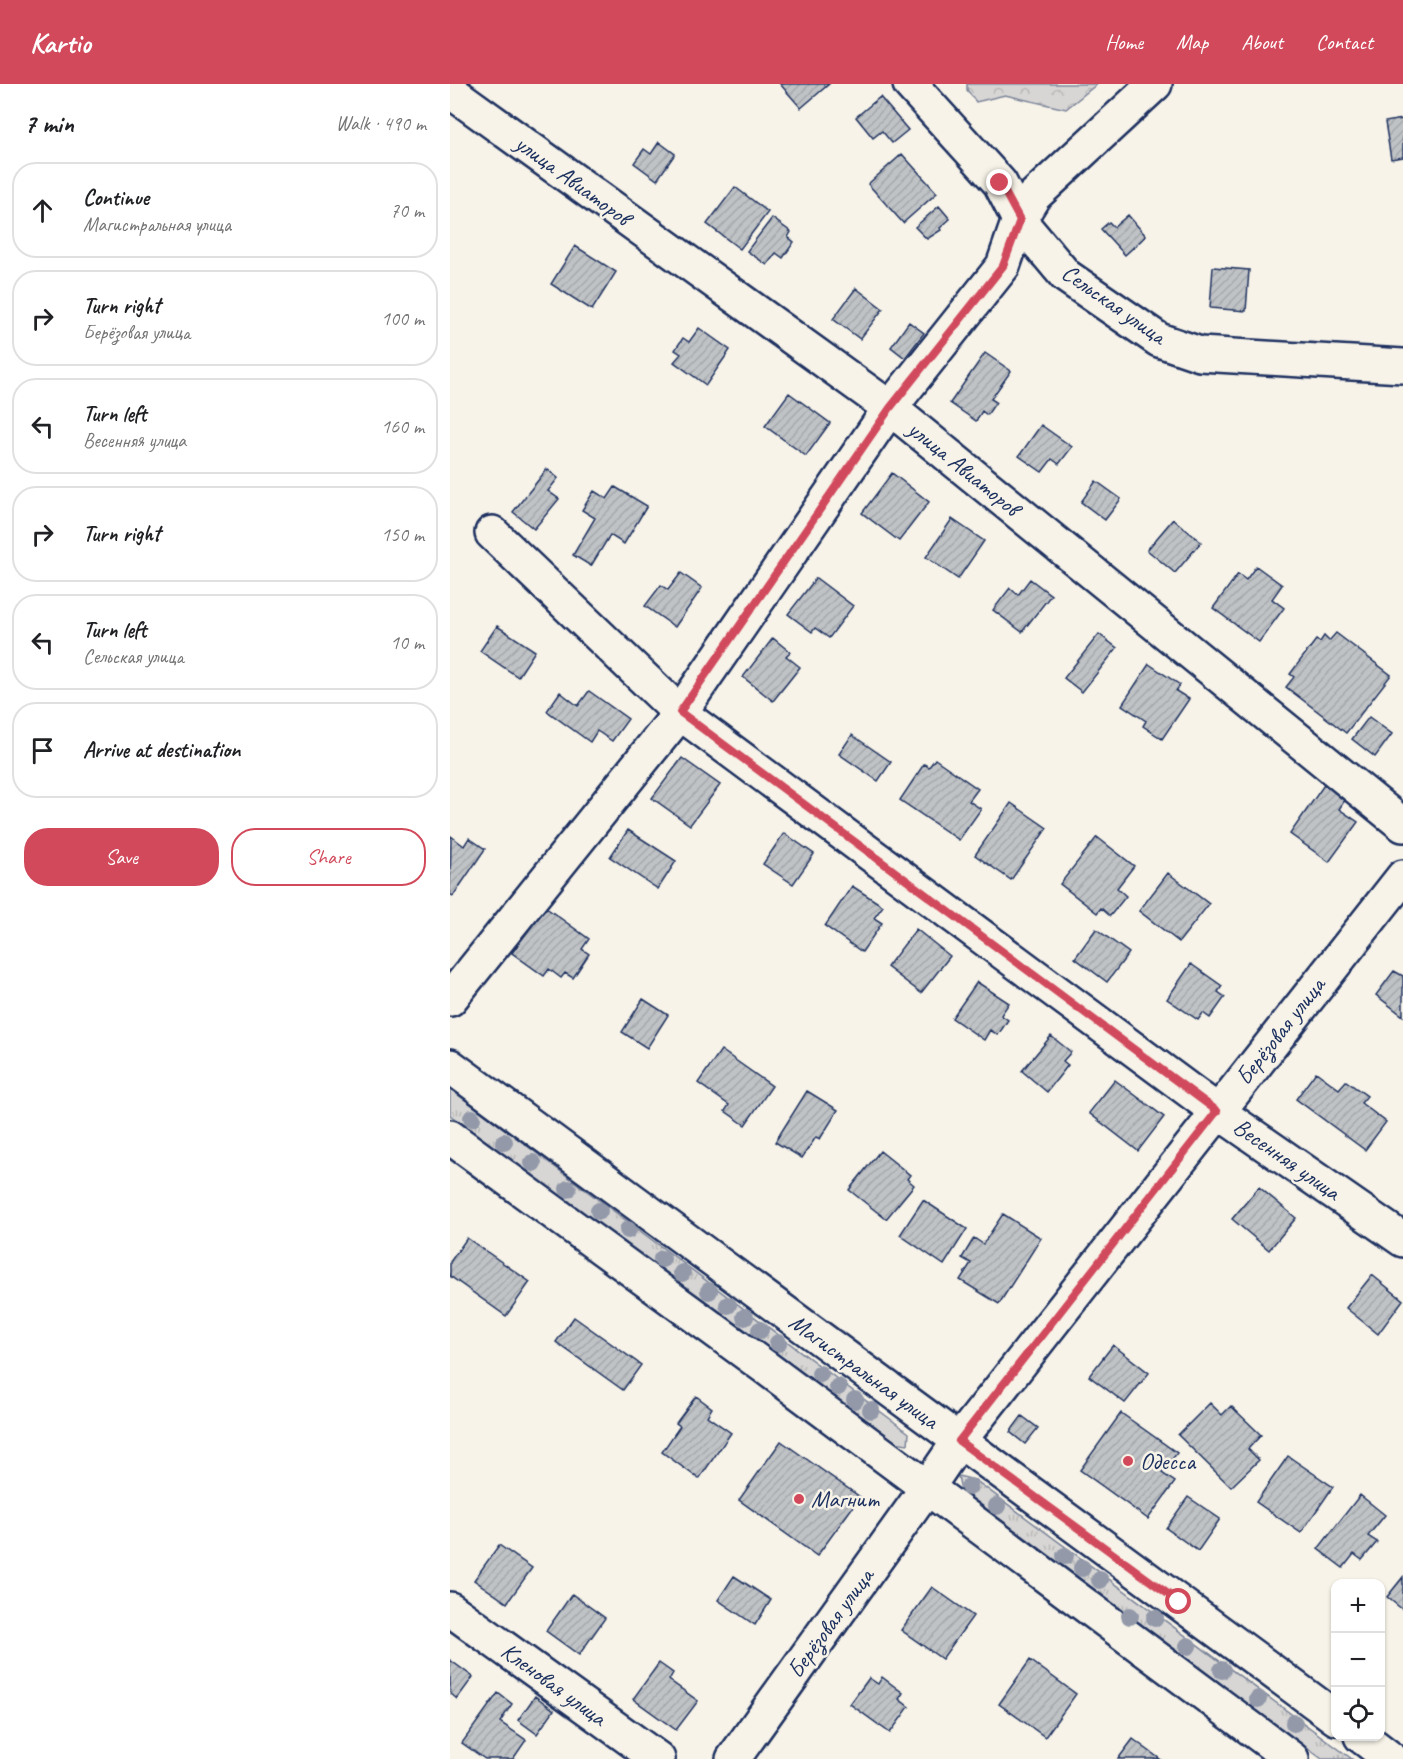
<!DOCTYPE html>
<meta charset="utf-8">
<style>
body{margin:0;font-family:Caveat,sans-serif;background:#f2f2f2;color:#202124}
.controls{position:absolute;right:18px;bottom:18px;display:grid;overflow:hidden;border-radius:12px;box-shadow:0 2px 4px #0004}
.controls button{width:54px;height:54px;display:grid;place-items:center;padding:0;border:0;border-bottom:2px solid #e0e0e0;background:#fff;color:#202124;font:30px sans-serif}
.stop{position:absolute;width:18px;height:18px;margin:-14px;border:4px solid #d1495b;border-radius:50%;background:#fff}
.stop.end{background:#d1495b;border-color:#fff;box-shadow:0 2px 6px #0008}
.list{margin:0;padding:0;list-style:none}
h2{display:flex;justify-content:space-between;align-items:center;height:78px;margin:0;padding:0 24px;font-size:26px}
h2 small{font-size:20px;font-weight:400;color:#757577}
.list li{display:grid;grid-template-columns:39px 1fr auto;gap:18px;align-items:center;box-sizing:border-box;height:96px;margin:0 12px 12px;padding:0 12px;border:2px solid #e0e0e0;border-radius:24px}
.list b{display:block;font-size:22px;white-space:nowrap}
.list p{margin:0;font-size:20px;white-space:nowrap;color:#757577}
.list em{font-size:20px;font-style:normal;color:#757577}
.actions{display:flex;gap:12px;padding:18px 24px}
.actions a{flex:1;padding:14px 0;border:2px solid #d1495b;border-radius:24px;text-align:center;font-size:21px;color:#d1495b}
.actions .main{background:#d1495b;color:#fff}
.icon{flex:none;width:33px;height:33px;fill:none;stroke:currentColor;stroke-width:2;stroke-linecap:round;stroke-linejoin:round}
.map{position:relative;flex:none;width:953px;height:1675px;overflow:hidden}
header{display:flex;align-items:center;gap:36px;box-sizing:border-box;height:84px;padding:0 30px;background:#d1495b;color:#fff}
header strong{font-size:28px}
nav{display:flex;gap:33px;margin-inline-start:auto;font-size:21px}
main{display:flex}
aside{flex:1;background:#fff}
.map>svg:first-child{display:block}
.grass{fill:url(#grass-tufts);stroke:#798299;stroke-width:1.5}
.forest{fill:url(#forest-crowns);stroke:#798299;stroke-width:1.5}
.building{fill:url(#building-hatch);stroke:#1b2f5e;stroke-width:1.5}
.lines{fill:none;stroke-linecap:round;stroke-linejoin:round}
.minor-casing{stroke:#1b2f5e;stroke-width:38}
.major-casing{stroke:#1b2f5e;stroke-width:38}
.minor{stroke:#f7f3e8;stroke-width:33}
.major{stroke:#f7f3e8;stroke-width:33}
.tree{fill:#9399a9}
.route{stroke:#d1495b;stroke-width:8}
.poi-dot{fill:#d1495b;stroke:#f7f3e8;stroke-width:2}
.labels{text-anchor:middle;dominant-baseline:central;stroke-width:5;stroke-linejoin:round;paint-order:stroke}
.street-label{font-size:24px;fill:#1b2f5e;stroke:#f7f3e8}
.poi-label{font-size:24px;fill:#1b2f5e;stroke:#f7f3e8;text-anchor:start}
</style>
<header>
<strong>Kartio</strong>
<nav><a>Home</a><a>Map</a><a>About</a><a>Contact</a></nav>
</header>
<main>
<aside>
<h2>7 min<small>Walk · 490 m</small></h2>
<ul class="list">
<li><svg class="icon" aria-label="ahead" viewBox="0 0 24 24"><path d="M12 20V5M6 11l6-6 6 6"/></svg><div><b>Continue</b><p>Магистральная улица</p></div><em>70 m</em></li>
<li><svg class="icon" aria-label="right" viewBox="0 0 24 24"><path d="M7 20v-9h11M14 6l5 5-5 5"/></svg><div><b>Turn right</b><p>Берёзовая улица</p></div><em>100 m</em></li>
<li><svg class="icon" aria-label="left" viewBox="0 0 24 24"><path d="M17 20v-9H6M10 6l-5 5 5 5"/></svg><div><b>Turn left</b><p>Весенняя улица</p></div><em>160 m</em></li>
<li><svg class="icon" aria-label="right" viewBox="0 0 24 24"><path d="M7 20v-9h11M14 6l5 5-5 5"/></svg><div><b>Turn right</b></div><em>150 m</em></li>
<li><svg class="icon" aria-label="left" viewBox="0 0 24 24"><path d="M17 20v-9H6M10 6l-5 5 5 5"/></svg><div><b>Turn left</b><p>Сельская улица</p></div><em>10 m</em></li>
<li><svg class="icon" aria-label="arrive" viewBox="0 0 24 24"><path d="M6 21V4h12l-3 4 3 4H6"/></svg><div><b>Arrive at destination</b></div></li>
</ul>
<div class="actions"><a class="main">Save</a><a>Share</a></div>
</aside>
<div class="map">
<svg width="953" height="1675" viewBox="0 0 953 1675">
<defs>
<pattern id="grass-tufts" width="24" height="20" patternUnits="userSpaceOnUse" patternTransform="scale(1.5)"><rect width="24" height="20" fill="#d7d6d4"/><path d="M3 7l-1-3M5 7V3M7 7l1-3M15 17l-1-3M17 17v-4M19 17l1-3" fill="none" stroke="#b8b8b8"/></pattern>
<pattern id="forest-crowns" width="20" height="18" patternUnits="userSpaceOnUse" patternTransform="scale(1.5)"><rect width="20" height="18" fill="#d7d6d4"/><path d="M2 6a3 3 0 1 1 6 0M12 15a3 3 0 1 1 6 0" fill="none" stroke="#b8b8b8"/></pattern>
<pattern id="building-hatch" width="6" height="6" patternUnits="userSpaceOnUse" patternTransform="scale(1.5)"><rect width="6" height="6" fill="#c0c3c5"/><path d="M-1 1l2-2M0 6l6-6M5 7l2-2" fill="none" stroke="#a4a8ac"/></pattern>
</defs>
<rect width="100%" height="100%" fill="#f7f3e8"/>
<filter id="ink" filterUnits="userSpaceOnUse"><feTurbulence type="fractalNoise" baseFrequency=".0167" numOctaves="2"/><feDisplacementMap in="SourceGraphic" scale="12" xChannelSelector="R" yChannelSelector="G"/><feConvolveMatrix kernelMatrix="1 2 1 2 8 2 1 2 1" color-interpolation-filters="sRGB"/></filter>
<g filter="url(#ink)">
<!-- grass -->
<path class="grass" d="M 0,1004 L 459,1349 L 458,1360 L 444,1358 L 0,1031 Z
M 508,1392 L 525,1396 L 902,1675 L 872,1675 L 511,1406 Z"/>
<!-- forest -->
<path class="forest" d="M 517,0 L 647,0 L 616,25 L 555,11 L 526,18 L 517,6 Z"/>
<!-- building -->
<path class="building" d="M 330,0 L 379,0 L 351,24 Z
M 430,13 L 458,46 L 442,59 L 432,47 L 423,54 L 406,33 Z
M 953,35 L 953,73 L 941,75 L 935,38 Z
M 209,58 L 225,70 L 207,96 L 184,79 L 194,65 L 201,70 Z
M 452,70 L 487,109 L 453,139 L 418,100 Z
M 285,103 L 318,128 L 290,165 L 257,140 Z
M 489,122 L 500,135 L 490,144 L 491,146 L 477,155 L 465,143 Z
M 678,131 L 696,152 L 675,171 L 651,145 L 659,138 L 664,143 Z
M 322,134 L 341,148 L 338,153 L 344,158 L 333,174 L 326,169 L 317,181 L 297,167 Z
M 125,162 L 166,188 L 142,226 L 101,200 Z
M 763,183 L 799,186 L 796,227 L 760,224 Z
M 406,204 L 433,225 L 410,255 L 383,235 Z
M 459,238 L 474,249 L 455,274 L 441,263 Z
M 249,244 L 280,266 L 256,301 L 224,278 L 231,270 L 225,266 L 233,254 L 239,258 Z
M 535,269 L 561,287 L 541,315 L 546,318 L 537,331 L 532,327 L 526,337 L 500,319 Z
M 339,309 L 380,339 L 356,372 L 315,342 Z
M 591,341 L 622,363 L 609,380 L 602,375 L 592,388 L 569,372 Z
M 97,385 L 108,394 L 98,407 L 109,415 L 84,445 L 63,428 Z
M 442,389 L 479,418 L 449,457 L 412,429 Z
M 646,397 L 671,415 L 655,436 L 631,418 Z
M 165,403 L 197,422 L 174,460 L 160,451 L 141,482 L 123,471 L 145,434 L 132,426 L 144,407 L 157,415 Z
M 502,435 L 534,457 L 508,495 L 476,473 Z
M 723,435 L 751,458 L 725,489 L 697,466 Z
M 806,482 L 832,501 L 822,515 L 834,524 L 809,558 L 763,524 L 788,490 L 796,496 Z
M 231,489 L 252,504 L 225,543 L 195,522 L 211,501 L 218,506 Z
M 366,494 L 403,522 L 379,554 L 365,544 L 362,548 L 338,530 Z
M 580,495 L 601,511 L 572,548 L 543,526 L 560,504 L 568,511 Z
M 47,542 L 85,567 L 68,593 L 30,567 Z
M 886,549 L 941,591 L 896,649 L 836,603 L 844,593 L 840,590 L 866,556 L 870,558 L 874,552 L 879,557 Z
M 649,550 L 667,564 L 632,608 L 614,594 Z
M 323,554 L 340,568 L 336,572 L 350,583 L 323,617 L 293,593 Z
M 699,580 L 730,601 L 726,607 L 739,615 L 712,655 L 693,642 L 696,637 L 672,621 Z
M 139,607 L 178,635 L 162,657 L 147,647 L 140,658 L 97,627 L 110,608 L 128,622 Z
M 919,633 L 942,650 L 925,673 L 902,655 Z
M 402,651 L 441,678 L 428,697 L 389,670 Z
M 232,674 L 270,701 L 240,741 L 202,714 Z
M 485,675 L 528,705 L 519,717 L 531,725 L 509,756 L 450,716 L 474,680 L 479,683 Z
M 878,695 L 899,710 L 889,725 L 908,738 L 879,778 L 840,750 Z
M 561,719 L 597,744 L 561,796 L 525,771 Z
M 178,746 L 226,777 L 208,805 L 160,773 Z
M 334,749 L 364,770 L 343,800 L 313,780 Z
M 1,752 L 14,762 L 19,754 L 35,765 L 3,812 L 0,810 Z
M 647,753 L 684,782 L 667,804 L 676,812 L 660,832 L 651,824 L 647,829 L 610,800 Z
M 718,789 L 759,820 L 729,858 L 689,827 Z
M 402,802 L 433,822 L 424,834 L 432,839 L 412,868 L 375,842 Z
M 95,823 L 139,855 L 132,865 L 139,870 L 123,894 L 115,889 L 111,894 L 99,885 L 94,892 L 62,869 Z
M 466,845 L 500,872 L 471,909 L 437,883 Z
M 646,845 L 679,869 L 657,898 L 625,874 Z
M 741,880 L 772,902 L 768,908 L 775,913 L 760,934 L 753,929 L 748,936 L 717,915 Z
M 944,887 L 953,892 L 953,932 L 926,911 Z
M 527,898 L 559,919 L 551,931 L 558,936 L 548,951 L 540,946 L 534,956 L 502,934 Z
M 193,915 L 218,931 L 197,964 L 172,948 Z
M 601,952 L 621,968 L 613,977 L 618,981 L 597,1008 L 572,987 Z
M 271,966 L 322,1002 L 295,1041 L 275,1027 L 279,1021 L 248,999 Z
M 866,988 L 889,1005 L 896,997 L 917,1012 L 911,1019 L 936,1038 L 915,1066 L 846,1015 Z
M 665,996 L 714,1033 L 688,1067 L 639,1029 Z
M 357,1007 L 388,1026 L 370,1055 L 366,1053 L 352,1074 L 325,1058 Z
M 430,1067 L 460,1091 L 457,1095 L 464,1101 L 436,1135 L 399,1106 Z
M 809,1103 L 846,1134 L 819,1166 L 782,1135 Z
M 473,1116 L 517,1145 L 494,1181 L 450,1151 Z
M 553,1130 L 591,1154 L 549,1220 L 510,1196 L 521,1179 L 512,1174 L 524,1154 L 533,1160 Z
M 17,1154 L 80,1198 L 56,1232 L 0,1192 L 0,1178 Z
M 922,1191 L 953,1216 L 928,1250 L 896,1224 Z
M 124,1233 L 191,1281 L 173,1306 L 106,1258 Z
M 663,1261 L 699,1289 L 675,1319 L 639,1292 Z
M 246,1312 L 262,1324 L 257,1332 L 281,1349 L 249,1395 L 212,1368 L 230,1342 L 226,1339 Z
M 760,1319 L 772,1331 L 781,1322 L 811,1351 L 798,1365 L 809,1376 L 781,1403 L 728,1351 Z
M 671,1329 L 727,1369 L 712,1389 L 725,1398 L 698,1435 L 630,1386 Z
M 572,1332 L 588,1344 L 575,1360 L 560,1348 Z
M 331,1357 L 410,1413 L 367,1472 L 289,1416 Z
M 838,1372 L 883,1403 L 851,1449 L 806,1418 Z
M 910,1411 L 935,1431 L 918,1452 L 927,1458 L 912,1476 L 904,1470 L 893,1484 L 868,1465 Z
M 738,1413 L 770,1435 L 748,1467 L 716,1444 Z
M 49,1461 L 82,1484 L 57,1519 L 24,1496 Z
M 284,1492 L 321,1516 L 305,1541 L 268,1516 Z
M 953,1493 L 953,1526 L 937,1513 Z
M 482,1503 L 523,1532 L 492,1575 L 451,1546 Z
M 122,1510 L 155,1534 L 129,1571 L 96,1547 Z
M 0,1576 L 23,1593 L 7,1615 L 0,1609 Z
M 580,1576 L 626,1610 L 595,1653 L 549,1620 Z
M 209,1579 L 223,1589 L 219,1596 L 248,1617 L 226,1646 L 183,1615 Z
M 432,1593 L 453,1609 L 449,1615 L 459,1623 L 440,1649 L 400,1620 L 419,1594 L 428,1600 Z
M 48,1609 L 62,1620 L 50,1638 L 76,1656 L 63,1675 L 35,1675 L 12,1659 Z
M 85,1612 L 104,1626 L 87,1650 L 68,1636 Z
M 683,1655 L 710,1675 L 668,1675 Z"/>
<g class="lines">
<!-- minor casing -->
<g class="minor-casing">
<path id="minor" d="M 460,0 L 550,99 L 569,136 L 616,192 L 709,256 L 750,270 L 953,282
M 0,7 L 440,324 L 953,741
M 42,449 L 230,629 L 767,1027 L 953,1156
M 0,915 L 230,629 L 440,324 L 553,182 L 569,136 L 584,112 L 705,0
M 509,1357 L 953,793
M 0,1525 L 208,1675
M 283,1675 L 477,1404"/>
</g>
<!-- major casing -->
<g class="major-casing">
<path id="major" d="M 0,982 L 886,1634
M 0,1053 L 315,1283 L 842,1675
M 477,1404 L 509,1357
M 911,1652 L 941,1675"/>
</g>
<!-- minor -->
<use href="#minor" class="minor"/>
<!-- major -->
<use href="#major" class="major"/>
</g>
<!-- trees -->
<g class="tree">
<circle cx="22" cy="1034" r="9"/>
<circle cx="54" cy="1058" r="9"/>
<circle cx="83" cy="1079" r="9"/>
<circle cx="118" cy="1105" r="9"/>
<circle cx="149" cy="1127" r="9"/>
<circle cx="178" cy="1146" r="9"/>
<circle cx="212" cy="1175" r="9"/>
<circle cx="232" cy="1189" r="9"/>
<circle cx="259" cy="1207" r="9"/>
<circle cx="278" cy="1221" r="9"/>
<circle cx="295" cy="1233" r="9"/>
<circle cx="310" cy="1246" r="9"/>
<circle cx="328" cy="1259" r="9"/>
<circle cx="370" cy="1290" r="9"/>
<circle cx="388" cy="1303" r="9"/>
<circle cx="405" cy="1316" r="9"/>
<circle cx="421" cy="1326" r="9"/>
<circle cx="519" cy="1403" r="9"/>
<circle cx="547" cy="1422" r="9"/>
<circle cx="615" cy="1472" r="9"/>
<circle cx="632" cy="1484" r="9"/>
<circle cx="650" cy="1496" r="9"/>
<circle cx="680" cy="1532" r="9"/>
<circle cx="705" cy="1534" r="9"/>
<circle cx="738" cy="1562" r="9"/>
<circle cx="772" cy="1586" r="9"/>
<circle cx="808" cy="1615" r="9"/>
<circle cx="844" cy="1639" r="9"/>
</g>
</g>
<g class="lines" filter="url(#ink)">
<!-- route -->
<path class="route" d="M 550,99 L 570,136 L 553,182 L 440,324 L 230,628 L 767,1027 L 509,1357 L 729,1518"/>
</g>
<!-- markers -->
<g class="poi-dot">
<circle cx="678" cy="1377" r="6"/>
<circle cx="349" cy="1415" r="6"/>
</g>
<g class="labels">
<!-- street labels -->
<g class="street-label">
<text transform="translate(123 96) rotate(36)">улица Авиаторов</text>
<text transform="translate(664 220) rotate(35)">Сельская улица</text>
<text transform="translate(514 384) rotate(39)">улица Авиаторов</text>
<text transform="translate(830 947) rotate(-52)">Берёзовая улица</text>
<text transform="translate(837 1075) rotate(35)">Весенняя улица</text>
<text transform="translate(414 1287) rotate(36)">Магистральная улица</text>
<text transform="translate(380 1539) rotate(-54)">Берёзовая улица</text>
<text transform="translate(104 1600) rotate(36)">Кленовая улица</text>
</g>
<!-- poi labels -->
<g class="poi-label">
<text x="690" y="1377">Одесса</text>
<text x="361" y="1415">Магнит</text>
</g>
</g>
</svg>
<div class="controls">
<button>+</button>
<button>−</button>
<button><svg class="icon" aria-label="locate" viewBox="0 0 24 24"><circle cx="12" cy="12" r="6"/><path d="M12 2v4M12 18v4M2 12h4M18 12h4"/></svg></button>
</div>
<div class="stop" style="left:729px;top:1518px"></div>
<div class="stop end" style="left:550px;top:99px"></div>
</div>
</main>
